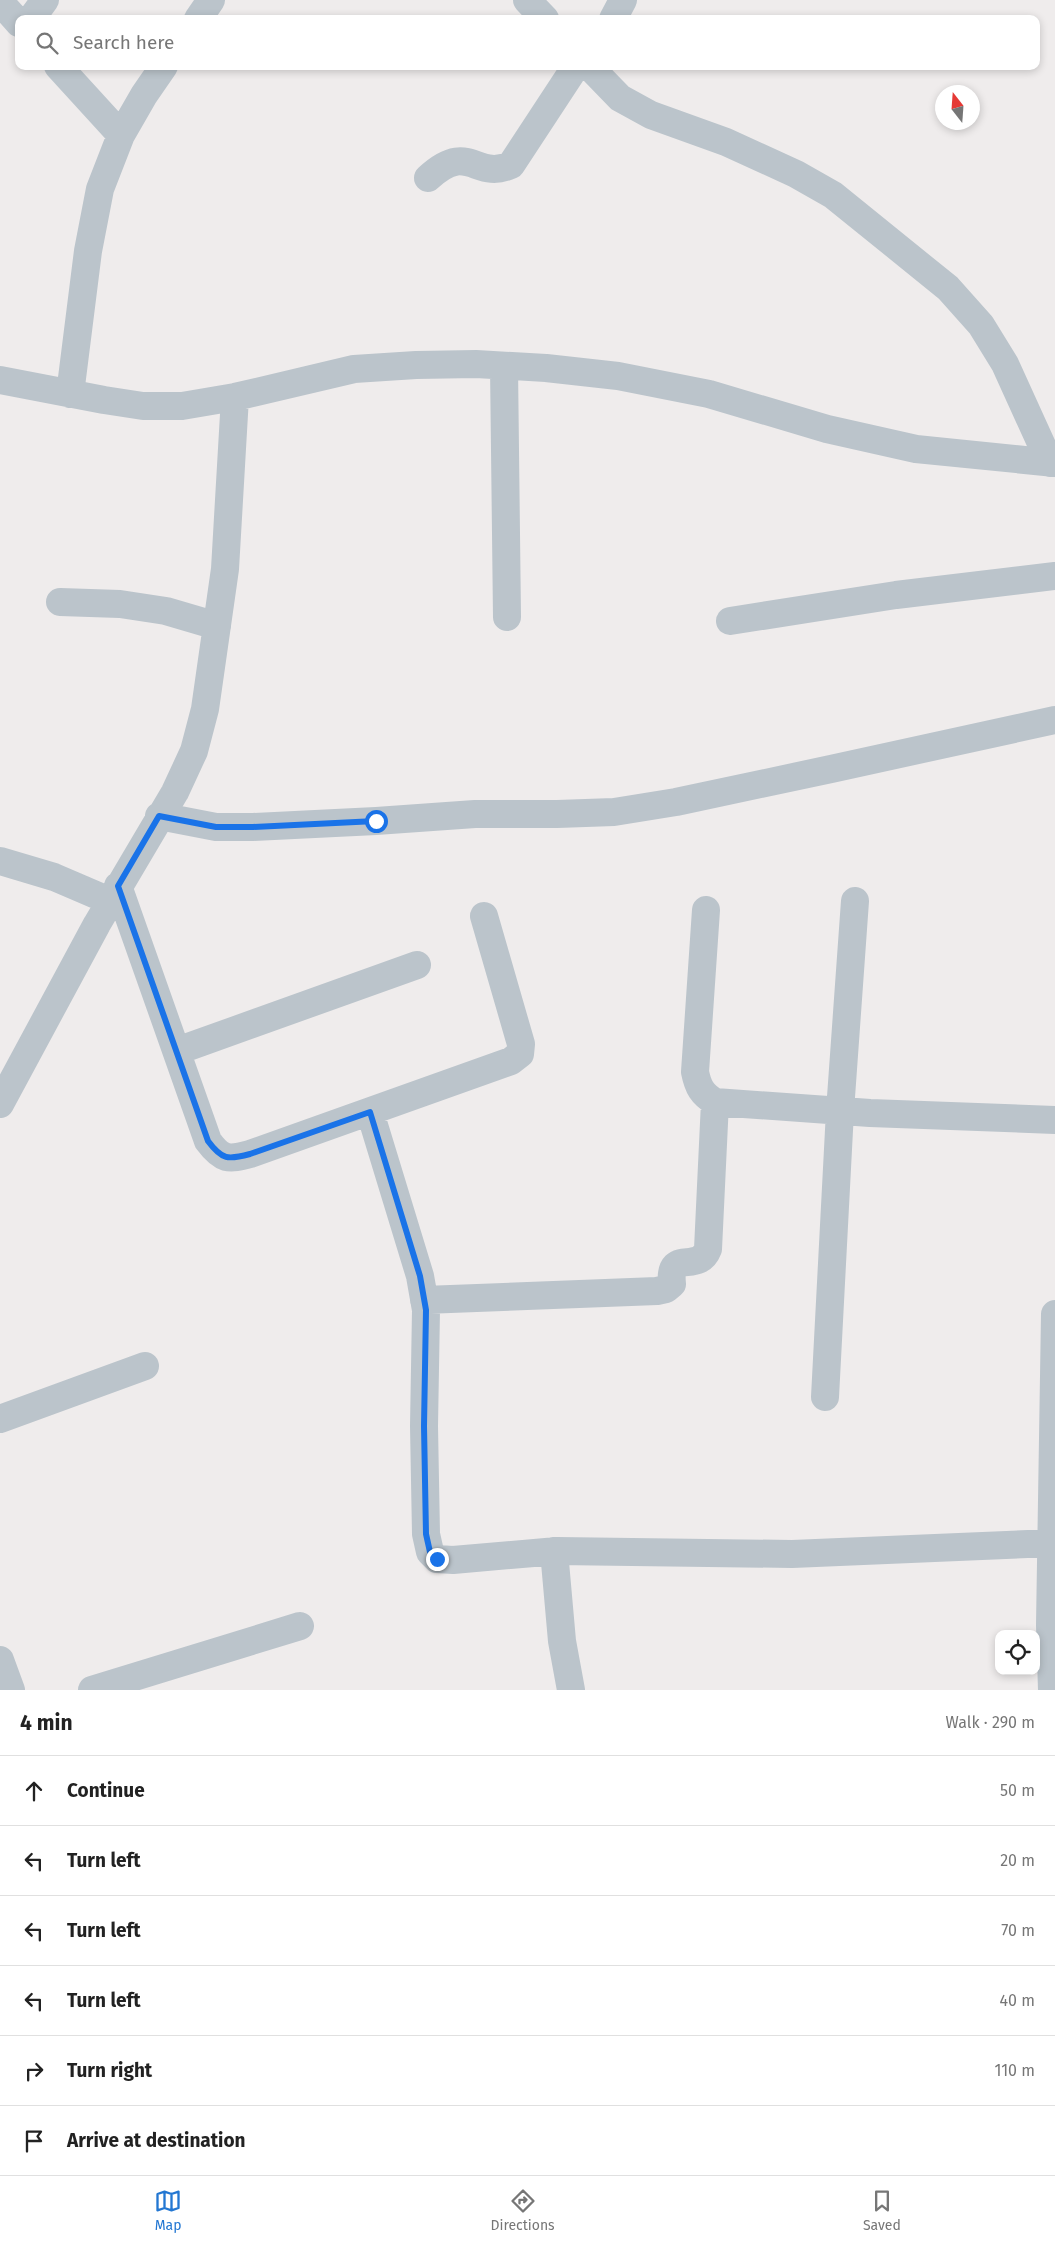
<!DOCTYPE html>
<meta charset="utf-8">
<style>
body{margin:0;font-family:"Fira Sans",sans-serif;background:#f6f6f6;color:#222}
.controls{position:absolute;right:15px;bottom:15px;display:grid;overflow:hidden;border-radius:10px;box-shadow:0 2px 8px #0003}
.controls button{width:45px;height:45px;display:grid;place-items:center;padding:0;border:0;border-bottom:1px solid #e0e0e0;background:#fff;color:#222;font:25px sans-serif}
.compass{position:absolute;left:935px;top:85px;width:45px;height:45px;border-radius:50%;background:#fff;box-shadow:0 2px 8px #0003;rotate:343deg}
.stop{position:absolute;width:15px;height:15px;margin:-11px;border:4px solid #1a73e8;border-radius:50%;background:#fff}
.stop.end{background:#1a73e8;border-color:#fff;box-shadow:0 1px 5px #0008}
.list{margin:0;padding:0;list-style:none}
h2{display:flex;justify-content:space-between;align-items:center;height:65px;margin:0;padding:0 20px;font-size:21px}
h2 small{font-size:16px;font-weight:400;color:#767676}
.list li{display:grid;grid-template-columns:32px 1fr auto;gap:15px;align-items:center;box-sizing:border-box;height:70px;padding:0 20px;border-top:1px solid #e0e0e0}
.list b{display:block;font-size:19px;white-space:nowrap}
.list em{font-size:16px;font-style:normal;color:#767676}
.icon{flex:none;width:28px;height:28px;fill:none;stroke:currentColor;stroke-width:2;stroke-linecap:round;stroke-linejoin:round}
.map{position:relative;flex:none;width:1055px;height:1690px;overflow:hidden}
.search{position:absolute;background:#fff;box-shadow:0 2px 8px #0003;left:15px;right:15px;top:15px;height:55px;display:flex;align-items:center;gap:12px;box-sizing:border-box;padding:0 18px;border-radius:10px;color:#767676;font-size:19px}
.sheet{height:485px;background:#fff}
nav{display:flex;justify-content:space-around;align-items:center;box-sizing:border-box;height:70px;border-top:1px solid #e0e0e0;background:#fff;font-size:14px;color:#767676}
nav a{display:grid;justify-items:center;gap:2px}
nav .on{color:#2377d2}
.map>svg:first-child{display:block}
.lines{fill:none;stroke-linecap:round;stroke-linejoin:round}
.minor{stroke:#bbc4cb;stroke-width:28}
.route{stroke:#1a73e8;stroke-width:6}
</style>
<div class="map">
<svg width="1055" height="1690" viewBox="0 0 1055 1690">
<rect width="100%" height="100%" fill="#efecec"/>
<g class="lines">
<!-- minor -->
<path class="minor" d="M 527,0 L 545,19
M 0,2 L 19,23
M 31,19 L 45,0
M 198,19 L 211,0
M 613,19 L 623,0
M 58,66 L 121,135
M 589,66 L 620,98 L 651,115 L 726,142 L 796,174 L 833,195 L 948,288 L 981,325 L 1005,364 L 1050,463
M 428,178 C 469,140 475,181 511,165 L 576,66
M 504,366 L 507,617
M 0,380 L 104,400 L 143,406 L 182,406 L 235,397 L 354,369 L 416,365 L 476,364 L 546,368 L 618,376 L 709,394 L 827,429 L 916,449 L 1055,463
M 70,394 L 88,251 L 100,189 L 121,135 L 144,95 L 164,66
M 60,602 L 120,604 L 166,611 L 217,626
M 730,621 L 896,595 L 1055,576
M 159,816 L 216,827 L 253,827 L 376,821 L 475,814 L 557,814 L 614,812 L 676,802 L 831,769 L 1055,720
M 0,861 L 54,877 L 110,901
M 118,886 L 208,1141 C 222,1160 228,1160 250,1154 L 511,1061 L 520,1054 L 521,1044 L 484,916
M 706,910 L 695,1072 C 698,1087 702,1094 715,1102 L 870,1113 L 1055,1120
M 177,1051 L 417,965
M 0,1104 L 97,924 L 175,792 L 194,751 L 205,709 L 225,569 L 235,397
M 370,1112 L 420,1276 L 426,1310 L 424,1426 L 426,1534 L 430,1552 L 437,1559 L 453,1560 L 557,1551 L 792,1554 L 1051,1543
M 424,1300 L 657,1291 L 666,1289 L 672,1284 C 668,1247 698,1275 708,1249 L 715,1102
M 825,1397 L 840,1111 L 855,901
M 0,1419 L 145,1366
M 554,1551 L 562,1641 L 571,1690
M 0,1660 L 11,1690
M 92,1690 L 300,1626
M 1052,1690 L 1050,1625 L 1055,1314"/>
</g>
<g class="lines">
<!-- route -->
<path class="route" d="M 376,821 L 253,827 L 216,827 L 159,816 L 118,886 L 208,1141 C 222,1160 228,1160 250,1154 L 370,1112 L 420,1276 L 426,1310 L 424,1426 L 426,1534 L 430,1552 L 437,1559"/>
</g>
</svg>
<div class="controls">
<button><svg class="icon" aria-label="locate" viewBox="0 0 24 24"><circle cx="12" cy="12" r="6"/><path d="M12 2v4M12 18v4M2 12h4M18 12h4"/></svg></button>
</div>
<svg class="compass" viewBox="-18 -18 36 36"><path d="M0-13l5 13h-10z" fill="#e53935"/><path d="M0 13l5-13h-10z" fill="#767676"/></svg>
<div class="stop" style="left:376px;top:821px"></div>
<div class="stop end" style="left:437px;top:1559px"></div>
<div class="search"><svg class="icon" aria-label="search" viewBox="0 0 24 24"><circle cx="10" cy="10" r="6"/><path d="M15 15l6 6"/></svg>Search here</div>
</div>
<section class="sheet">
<h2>4 min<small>Walk · 290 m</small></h2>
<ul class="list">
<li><svg class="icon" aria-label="ahead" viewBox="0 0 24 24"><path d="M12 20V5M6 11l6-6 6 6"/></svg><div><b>Continue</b></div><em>50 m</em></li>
<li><svg class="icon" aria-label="left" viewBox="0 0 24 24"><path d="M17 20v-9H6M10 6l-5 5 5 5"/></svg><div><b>Turn left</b></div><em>20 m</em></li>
<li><svg class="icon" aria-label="left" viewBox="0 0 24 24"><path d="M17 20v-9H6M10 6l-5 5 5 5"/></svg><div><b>Turn left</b></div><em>70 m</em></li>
<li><svg class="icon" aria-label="left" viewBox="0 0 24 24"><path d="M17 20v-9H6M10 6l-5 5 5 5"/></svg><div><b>Turn left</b></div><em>40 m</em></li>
<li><svg class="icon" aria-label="right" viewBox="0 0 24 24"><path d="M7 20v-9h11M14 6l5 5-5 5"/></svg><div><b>Turn right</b></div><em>110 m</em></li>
<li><svg class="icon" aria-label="arrive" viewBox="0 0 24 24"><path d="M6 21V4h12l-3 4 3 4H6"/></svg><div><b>Arrive at destination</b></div></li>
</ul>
</section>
<nav>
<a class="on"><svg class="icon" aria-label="map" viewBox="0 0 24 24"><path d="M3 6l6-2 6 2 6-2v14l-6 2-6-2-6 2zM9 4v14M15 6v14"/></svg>Map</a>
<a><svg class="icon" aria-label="directions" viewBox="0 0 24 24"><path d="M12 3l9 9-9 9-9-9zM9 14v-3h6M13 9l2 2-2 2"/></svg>Directions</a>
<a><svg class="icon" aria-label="saved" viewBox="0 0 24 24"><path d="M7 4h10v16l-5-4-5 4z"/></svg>Saved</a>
</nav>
